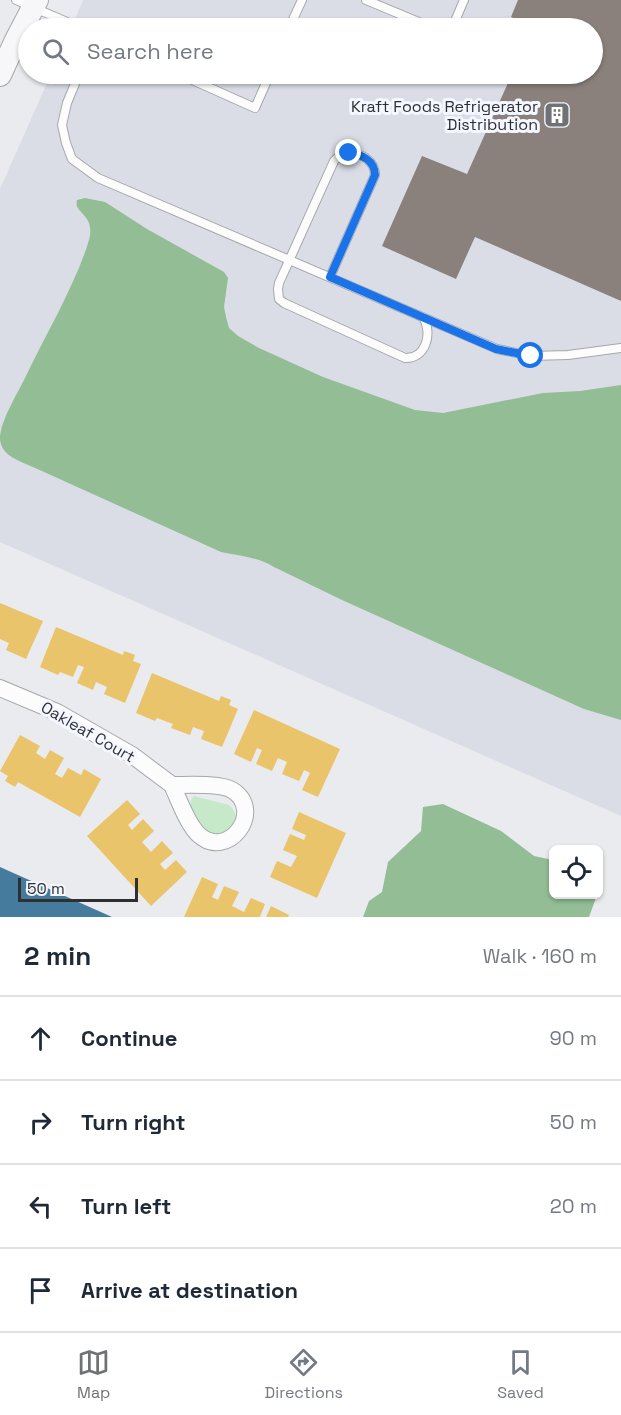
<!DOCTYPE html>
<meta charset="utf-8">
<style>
body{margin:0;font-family:"Space Grotesk",sans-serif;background:#f2f2f3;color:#1f2937}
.controls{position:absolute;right:18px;bottom:18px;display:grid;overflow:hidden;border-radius:9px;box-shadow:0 2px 4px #0004}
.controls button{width:54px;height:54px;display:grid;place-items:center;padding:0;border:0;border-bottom:2px solid #e0e1e3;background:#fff;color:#1f2937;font:30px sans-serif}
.scale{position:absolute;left:18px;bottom:15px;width:120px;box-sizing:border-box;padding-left:6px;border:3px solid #2e2f32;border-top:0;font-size:16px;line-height:21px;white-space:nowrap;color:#2e2f32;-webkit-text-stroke:4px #f4f7ff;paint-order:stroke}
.stop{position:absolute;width:18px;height:18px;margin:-14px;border:4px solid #1a73e8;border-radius:50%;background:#fff}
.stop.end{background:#1a73e8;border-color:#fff;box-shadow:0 2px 6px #0008}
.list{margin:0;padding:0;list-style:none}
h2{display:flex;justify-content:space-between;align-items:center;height:78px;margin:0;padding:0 24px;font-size:26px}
h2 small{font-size:20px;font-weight:400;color:#747a83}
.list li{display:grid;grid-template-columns:39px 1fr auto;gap:18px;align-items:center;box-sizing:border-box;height:84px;padding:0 24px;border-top:2px solid #e0e1e3}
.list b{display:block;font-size:22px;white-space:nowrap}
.list em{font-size:20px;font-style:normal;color:#747a83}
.icon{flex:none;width:33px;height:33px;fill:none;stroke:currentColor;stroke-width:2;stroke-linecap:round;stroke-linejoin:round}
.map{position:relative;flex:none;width:621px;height:917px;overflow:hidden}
.search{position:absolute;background:#fff;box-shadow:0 2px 4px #0004;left:18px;right:18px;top:18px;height:66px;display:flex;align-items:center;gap:15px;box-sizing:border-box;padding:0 21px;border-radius:33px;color:#747a83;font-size:22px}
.sheet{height:414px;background:#fff}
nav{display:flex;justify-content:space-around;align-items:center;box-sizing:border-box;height:84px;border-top:2px solid #e0e1e3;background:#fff;font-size:16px;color:#747a83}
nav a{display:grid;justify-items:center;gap:3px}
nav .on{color:#6f7174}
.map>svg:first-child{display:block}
.built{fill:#dadde6}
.green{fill:#c6e9ca}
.water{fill:#92bd95}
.homes{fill:#e9c46a}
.public{fill:#457b9d}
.industry{fill:#8a817c}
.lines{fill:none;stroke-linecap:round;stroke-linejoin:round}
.lane-casing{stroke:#a5a7aa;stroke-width:10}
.street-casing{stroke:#a5a7aa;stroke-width:18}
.secondary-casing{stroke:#a5a7aa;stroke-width:24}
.lane{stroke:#fcfcfd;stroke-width:8}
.street{stroke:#fcfcfd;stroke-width:16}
.secondary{stroke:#f7f7f9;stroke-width:22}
.route{stroke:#1a73e8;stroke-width:8}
.labels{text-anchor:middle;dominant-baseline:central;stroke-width:6;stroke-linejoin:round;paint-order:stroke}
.poi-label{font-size:16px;fill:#2e2f32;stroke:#f4f7ff;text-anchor:end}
.street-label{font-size:16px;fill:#2e2f32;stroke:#f4f7ff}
</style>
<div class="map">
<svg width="621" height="917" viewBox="0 0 621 917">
<rect width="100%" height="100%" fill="#e9ebef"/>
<!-- built -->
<path class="built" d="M 83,0 L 621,0 L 621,816 L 0,542 L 0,189 L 51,74 L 592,74 L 592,28 L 71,28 Z"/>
<!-- green -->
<path class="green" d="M 194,796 L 229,805 C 236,811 236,817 235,825 L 224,835 C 202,833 201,822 190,805 L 191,800 Z"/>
<!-- water -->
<path class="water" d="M 85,198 L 105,202 L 147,229 L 224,272 L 228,278 L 224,307 L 226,317 L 229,328 L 238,336 L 259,348 L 323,377 L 415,410 L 443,413 L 543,393 L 580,391 L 621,385 L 621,720 L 584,709 L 342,600 L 274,567 C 258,557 240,556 221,552 L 33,467 C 20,461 1,456 0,439 C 0,422 16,396 24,380 C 35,357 47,334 59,311 C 70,288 82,264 89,240 C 96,213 73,214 77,200 Z
M 443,804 L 501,831 L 534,856 L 553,860 L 554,894 L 597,895 L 589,917 L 363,917 L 369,901 L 382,892 L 388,862 L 421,831 L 423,807 Z"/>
<!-- homes -->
<path class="homes" d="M 0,603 L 43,621 L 26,659 L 6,650 L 9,643 L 0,639 Z
M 56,627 L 123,655 L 124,651 L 135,655 L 133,661 L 141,664 L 125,703 L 104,694 L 107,687 L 96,682 L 93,690 L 77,683 L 84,667 L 78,665 L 73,677 L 60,672 L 58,675 L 40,667 Z
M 152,673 L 219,701 L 221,696 L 231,700 L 229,705 L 238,709 L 222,747 L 201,739 L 204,731 L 193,727 L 190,735 L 171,728 L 173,724 L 157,718 L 155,721 L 136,713 Z
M 254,710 L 340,749 L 318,797 L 302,790 L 310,773 L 304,770 L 299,781 L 282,774 L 287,762 L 278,758 L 272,771 L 256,764 L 262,750 L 257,748 L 251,762 L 234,754 Z
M 20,735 L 40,746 L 36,753 L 45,759 L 50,750 L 64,758 L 55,774 L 62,778 L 68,768 L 81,775 L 84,769 L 101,779 L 80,817 L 18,782 L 15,787 L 5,781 L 8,776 L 0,771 Z
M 127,800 L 140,814 L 128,825 L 132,830 L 143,819 L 154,831 L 142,842 L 151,852 L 162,841 L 173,853 L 160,864 L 165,870 L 176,860 L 187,872 L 151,906 L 87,836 Z
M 299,812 L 346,833 L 317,898 L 270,877 L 277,861 L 291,867 L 297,856 L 283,850 L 290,834 L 304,840 L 306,835 L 292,829 Z
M 202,877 L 218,884 L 212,897 L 218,900 L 224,886 L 239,892 L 232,906 L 244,912 L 251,898 L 265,904 L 260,917 L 184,917 Z
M 271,906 L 289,915 L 288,917 L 266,917 Z"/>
<!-- public -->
<path class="public" d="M 0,867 L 112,917 L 0,917 Z"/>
<!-- industry -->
<path class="industry" d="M 518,0 L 621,0 L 621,301 L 475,237 L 456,279 L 382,246 L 422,156 L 467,174 L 512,74 L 592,74 L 592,28 L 531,28 L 533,26 L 511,17 Z"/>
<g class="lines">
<!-- lane casing -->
<g class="lane-casing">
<path id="lane" d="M 16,0 L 81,28
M 366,0 L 433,28
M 289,28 L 302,0
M 452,28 L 464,0
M 79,74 L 67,103 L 62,125 L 66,143 L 72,159 L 98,178 L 497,349 L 531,356 L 568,355 L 621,348
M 179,74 L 255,108 L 270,74
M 330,277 L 375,175 C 375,155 347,146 334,161 L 279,283 L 278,289 L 279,299 L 284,303 L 405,358 C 426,359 433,333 423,317"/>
</g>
<!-- street casing -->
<g class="street-casing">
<path id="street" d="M 0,688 L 57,712 L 132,755 L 172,785
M 172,785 C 187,785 221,783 232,790 C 266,811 227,862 198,834 C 187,823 179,800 172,785 Z"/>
</g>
<!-- secondary casing -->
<g class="secondary-casing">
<path id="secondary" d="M 0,75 L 16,40 L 37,0"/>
</g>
<!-- lane -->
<use href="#lane" class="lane"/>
<!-- street -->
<use href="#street" class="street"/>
<!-- secondary -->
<use href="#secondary" class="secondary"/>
</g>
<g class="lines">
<!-- route -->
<path class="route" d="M 349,153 C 362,154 375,161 375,175 L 330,277 L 496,349 L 531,356"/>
</g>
<!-- icons -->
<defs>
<g id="building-square" transform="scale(1.35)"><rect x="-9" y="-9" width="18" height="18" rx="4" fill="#6f7174" stroke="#f4f7ff"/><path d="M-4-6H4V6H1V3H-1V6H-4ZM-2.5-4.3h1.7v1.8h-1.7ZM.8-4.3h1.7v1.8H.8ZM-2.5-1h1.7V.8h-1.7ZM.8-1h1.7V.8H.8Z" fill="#fff"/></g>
</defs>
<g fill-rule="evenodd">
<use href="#building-square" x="557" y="115"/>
</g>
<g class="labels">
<!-- poi labels -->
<g class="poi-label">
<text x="538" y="106">Kraft Foods Refrigerator<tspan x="538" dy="18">Distribution</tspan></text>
</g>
<!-- street labels -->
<g class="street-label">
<text transform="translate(88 732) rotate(30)">Oakleaf Court</text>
</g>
</g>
</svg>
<div class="controls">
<button><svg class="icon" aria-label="locate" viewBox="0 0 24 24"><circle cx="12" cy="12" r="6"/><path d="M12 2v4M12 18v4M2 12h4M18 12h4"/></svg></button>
</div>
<div class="scale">50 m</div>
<div class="stop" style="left:531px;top:356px"></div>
<div class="stop end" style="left:349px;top:153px"></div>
<div class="search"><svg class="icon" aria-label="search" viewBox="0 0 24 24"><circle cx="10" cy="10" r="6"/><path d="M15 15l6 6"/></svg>Search here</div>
</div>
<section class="sheet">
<h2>2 min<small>Walk · 160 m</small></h2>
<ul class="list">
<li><svg class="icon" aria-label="ahead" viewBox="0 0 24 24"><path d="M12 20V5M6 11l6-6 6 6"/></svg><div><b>Continue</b></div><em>90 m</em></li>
<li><svg class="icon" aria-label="right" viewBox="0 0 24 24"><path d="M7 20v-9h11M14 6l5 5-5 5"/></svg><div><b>Turn right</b></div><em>50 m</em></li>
<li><svg class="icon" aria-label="left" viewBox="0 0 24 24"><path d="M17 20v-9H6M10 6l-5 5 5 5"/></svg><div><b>Turn left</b></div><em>20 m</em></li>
<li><svg class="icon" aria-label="arrive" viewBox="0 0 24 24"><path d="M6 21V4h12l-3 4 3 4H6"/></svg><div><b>Arrive at destination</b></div></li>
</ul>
</section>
<nav>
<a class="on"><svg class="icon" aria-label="map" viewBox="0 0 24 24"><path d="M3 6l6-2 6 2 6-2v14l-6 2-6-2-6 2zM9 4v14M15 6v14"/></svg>Map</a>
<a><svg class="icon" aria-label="directions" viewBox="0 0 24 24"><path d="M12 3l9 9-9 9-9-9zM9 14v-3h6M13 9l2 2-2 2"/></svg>Directions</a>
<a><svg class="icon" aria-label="saved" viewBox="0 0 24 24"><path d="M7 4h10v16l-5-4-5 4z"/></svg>Saved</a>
</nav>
